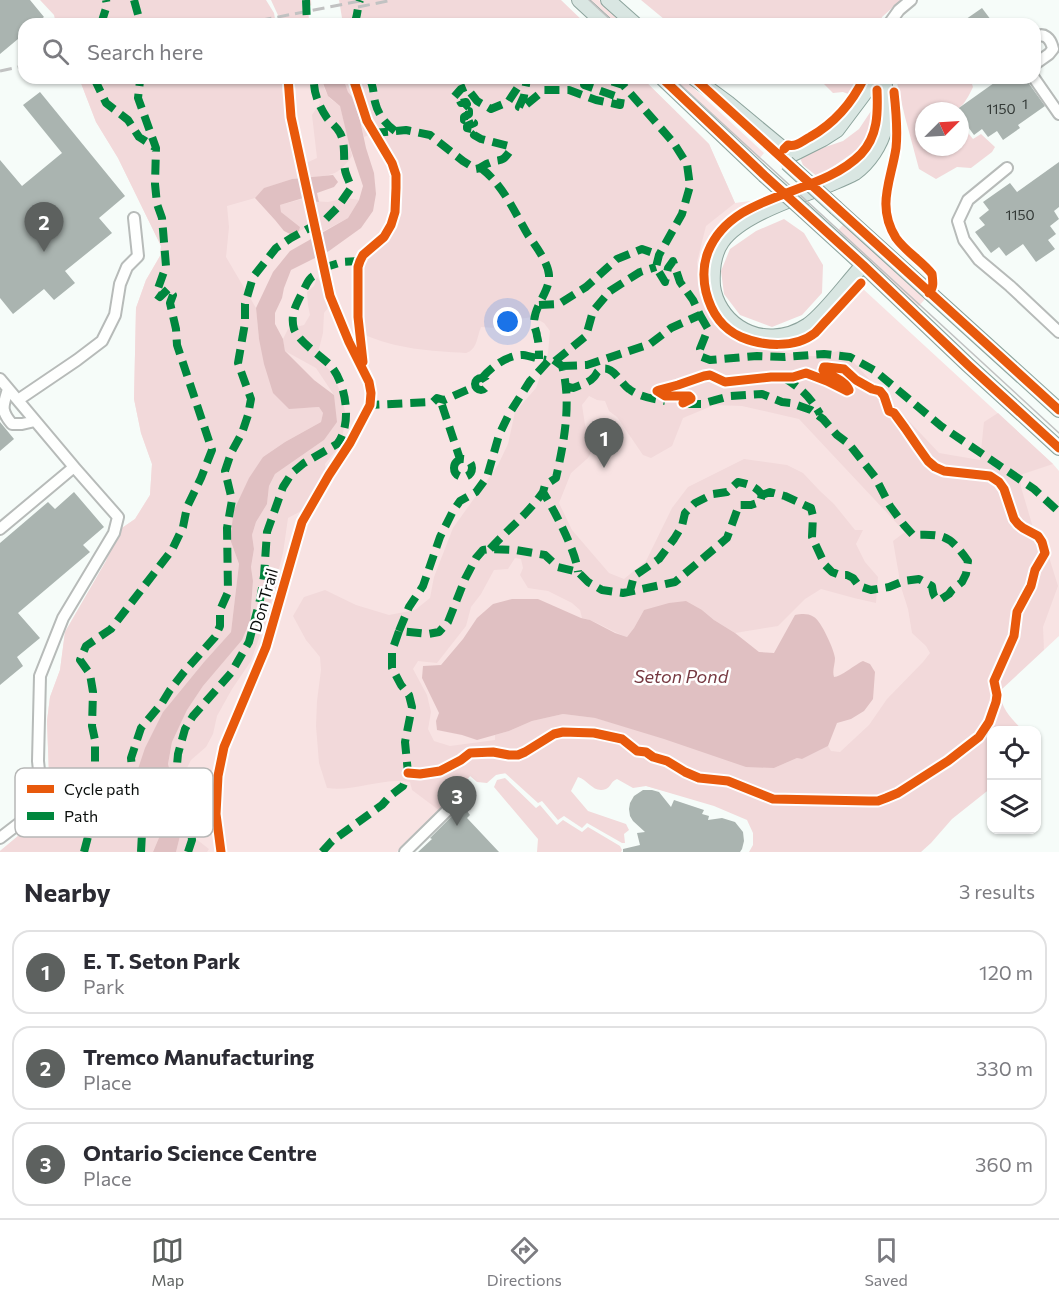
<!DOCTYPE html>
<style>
body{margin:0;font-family:Commissioner,sans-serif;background:#f7f7f7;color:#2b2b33}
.controls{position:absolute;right:18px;bottom:18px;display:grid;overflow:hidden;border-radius:12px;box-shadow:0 2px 4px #0004}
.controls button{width:54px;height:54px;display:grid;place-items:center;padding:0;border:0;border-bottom:2px solid #e1e1e2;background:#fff;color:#2b2b33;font:30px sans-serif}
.compass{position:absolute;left:915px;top:102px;width:54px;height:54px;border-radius:50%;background:#fff;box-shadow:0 2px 4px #0004;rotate:66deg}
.you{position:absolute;left:508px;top:322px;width:21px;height:21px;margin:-15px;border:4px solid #fff;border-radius:50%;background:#1a73e8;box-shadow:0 0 0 9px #1a73e833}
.badge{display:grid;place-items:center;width:39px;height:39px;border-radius:50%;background:#5d615f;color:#fff;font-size:20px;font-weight:700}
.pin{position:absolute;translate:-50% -50px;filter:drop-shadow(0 2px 3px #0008)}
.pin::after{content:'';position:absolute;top:32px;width:21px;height:18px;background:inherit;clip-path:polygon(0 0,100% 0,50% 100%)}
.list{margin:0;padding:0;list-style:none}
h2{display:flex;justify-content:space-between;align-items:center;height:78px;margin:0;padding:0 24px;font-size:26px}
h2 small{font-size:20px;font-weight:400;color:#7c7c81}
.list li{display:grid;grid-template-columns:39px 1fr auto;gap:18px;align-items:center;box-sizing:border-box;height:84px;margin:0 12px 12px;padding:0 12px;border:2px solid #e1e1e2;border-radius:18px}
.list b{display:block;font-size:22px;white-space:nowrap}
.list p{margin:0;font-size:20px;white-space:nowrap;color:#7c7c81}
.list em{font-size:20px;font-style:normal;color:#7c7c81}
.icon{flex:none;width:33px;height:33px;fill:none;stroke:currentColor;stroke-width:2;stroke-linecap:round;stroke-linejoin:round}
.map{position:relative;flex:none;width:1059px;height:852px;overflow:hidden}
.search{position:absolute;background:#fff;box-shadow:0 2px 4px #0004;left:18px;right:18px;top:18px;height:66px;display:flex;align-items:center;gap:15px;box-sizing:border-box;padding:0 21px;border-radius:18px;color:#7c7c81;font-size:22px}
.sheet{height:366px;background:#fff}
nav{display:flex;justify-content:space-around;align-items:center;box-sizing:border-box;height:84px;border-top:2px solid #e1e1e2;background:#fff;font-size:16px;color:#7c7c81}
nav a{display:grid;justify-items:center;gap:3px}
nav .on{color:#5d615f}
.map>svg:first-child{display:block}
.green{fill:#f8e3e3}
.forest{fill:#f2d9da;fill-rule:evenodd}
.water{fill:#e0c0c2}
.pier{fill:#f6fcf9}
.building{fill:#aab4b0}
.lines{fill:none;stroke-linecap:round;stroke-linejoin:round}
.minor-casing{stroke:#b7bbb9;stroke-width:14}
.major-casing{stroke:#8ca39c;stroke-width:16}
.minor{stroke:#fefffe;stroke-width:10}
.major{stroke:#d9e6e2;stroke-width:14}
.tram{stroke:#c1c2c2;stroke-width:1.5}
.rail{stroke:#c1c2c2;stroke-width:3;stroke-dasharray:12 6;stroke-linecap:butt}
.major-bridge-casing{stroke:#8ca39c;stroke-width:16;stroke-linecap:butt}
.major-bridge{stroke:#d9e6e2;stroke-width:14}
.quiet{stroke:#00873e;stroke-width:8;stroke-dasharray:15 8;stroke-linecap:butt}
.cycleway-casing{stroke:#fff;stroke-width:13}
.cycleway{stroke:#e8590c;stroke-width:9}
.labels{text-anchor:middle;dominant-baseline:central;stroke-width:5;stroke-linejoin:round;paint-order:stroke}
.number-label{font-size:14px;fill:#323835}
.street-label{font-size:16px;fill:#0a0e0c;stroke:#fff}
.water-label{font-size:18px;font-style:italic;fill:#763941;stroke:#fff}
.key{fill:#fff;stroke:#b6b7b6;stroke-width:1.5}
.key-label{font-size:16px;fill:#0a0e0c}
</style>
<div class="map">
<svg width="1059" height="852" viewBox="0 0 1059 852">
<rect width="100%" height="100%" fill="#f6fcf9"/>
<!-- green -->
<path class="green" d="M 587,0 L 599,0 L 625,24 L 613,24 Z
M 79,78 L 642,78 L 709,144 L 735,203 L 757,200 L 768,195 L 771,197 L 738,214 L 718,233 L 709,247 L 702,271 L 704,293 L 708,304 L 721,323 L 730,331 L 747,341 L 781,351 L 810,340 L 862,288 L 1053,464 L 1059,471 L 1059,636 L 1044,650 L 1044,647 L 987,700 L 992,730 L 763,818 L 581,768 L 470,776 C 447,803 424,829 397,852 L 0,852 L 0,851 L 54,806 L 49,775 L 47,721 L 50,697 L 60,670 L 65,632 L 106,561 L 119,530 L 135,519 L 150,495 L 152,464 L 141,433 L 134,399 L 136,308 L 146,280 L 160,256 L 161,246 L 118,158 L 96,122 Z
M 672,78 L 683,78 L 764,153 L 759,159 Z
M 844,224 L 926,298 L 917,308 L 836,232 Z"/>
<!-- forest -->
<path class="forest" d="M 40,0 L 266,0 L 274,13 L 276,24 L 56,24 L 54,15 Z
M 271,0 L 311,0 L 312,24 L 282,24 Z
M 339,0 L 561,0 L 586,24 L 343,24 Z
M 641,0 L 901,0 L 882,17 L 880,24 L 670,24 Z
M 79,78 L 286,78 L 290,119 L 302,178 L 292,179 L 265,188 L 255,198 L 227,206 L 229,227 L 226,257 L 256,308 L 259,339 L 306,408 L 319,407 L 323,413 L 321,422 L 285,442 L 263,457 L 230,539 L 239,564 L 231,632 L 204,662 L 163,712 L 151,808 L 161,812 L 166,821 L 153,852 L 0,852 L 0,851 L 54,806 L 49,775 L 47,721 L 50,697 L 60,670 L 65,632 L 106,561 L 119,530 L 135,519 L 150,495 L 152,464 L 141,433 L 134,399 L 136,308 L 146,280 L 160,256 L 161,246 L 118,158 L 96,122 Z
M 310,78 L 321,78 C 323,85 326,95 332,100 C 334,102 337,103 340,105 L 352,156 C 337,177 331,175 306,178 L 304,164 L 317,158 L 312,115 L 320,103 L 315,83 Z
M 343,78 L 351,78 L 364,118 L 371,134 L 364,137 L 360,120 L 352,97 L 348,92 Z
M 356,78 L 642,78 L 709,144 L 735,203 L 706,226 L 697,262 L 698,271 L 702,271 C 703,303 716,328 747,341 C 754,344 762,346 769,348 C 782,351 797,356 810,356 C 820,357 832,352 842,350 L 939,453 L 980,460 L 984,422 L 998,413 L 1053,464 L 1020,475 L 1021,487 L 1034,531 L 1049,557 L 1058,586 L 1043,627 L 1044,650 L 1001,690 C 999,708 1012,718 1022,730 L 992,730 L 991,788 L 952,819 L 931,843 L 921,852 L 749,852 L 753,845 L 753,833 L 747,820 L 714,806 L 646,786 L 633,788 L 617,779 C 610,782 611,787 606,789 C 594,794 588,780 578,777 L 571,791 L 588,811 L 626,824 L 629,830 L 624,834 L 625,843 L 622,843 L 587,823 L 582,828 L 564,816 L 558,820 L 542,801 L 538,803 L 505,773 L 496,775 L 487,783 L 477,782 L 470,776 L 440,811 L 412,790 L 410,782 C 383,777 355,792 327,788 L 319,763 L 316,726 L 317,701 L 321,670 L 320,657 L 306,640 L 293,616 L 304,597 L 325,590 L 356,605 L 389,615 L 415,610 L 430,598 L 434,577 L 453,528 L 498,465 L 508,444 L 515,412 L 536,388 L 548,353 L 550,331 L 544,323 L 533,317 L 519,319 L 495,328 L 481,327 C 477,337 477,350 466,353 C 430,351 396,349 363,334 L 360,288 L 361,268 L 376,246 L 387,237 L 394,223 L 398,207 L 397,177 L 395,163 L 385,146 L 371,126 ZM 589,396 L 597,400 L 605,401 L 609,411 L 617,417 L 643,455 L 651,458 L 672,446 L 683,418 L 714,405 L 742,406 L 799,419 L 905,532 L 893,541 L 901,587 L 908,609 L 912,633 L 926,646 L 930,653 L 923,662 L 887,699 L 869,725 L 840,752 L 831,751 L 828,746 L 802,759 L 797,758 L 774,768 L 595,718 L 563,714 L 532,721 L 509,731 L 495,735 L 495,740 L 450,746 L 434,741 L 428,729 L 431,712 L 427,695 L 413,669 L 418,661 L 437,663 L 466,626 L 471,607 L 481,594 L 494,570 L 508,569 L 515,558 L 521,559 L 523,568 L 520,575 L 528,588 L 548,591 L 572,603 L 580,610 L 582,618 C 598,621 611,632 627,637 L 634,628 L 644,610 L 702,610 L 714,620 L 735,633 L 778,626 L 805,599 L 821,589 L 854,598 L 876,603 L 878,577 L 865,562 L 856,544 L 863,530 L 855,530 L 834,504 L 820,491 L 803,473 L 787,465 L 744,459 L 688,487 L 672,508 L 646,561 L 624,579 L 609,573 L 572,530 L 559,503 L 571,473 L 588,458 L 593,449 L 585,425 L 582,405 Z
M 818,78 L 863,78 L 851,95 L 843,92 L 833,93 Z
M 908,78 L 955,78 L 957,81 L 962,78 L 970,78 L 973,87 C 959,117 954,111 924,111 L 924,147 L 960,147 L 960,123 L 973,139 L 981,134 L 995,147 L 992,152 L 971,168 L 957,167 L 936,179 L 919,169 L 905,117 L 897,83 Z
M 873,108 L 871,127 L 860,148 L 818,177 L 803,165 L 799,156 L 843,141 L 859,129 Z
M 306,198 L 311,226 L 299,231 L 300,227 L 281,212 L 280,205 Z
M 346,198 L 359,200 L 348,218 L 318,234 L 311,201 L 328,202 Z
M 784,219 L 804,233 L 823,265 L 822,293 L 802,315 L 772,327 L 740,315 L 724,294 L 721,271 L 730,249 L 756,231 Z
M 317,277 L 325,289 L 331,304 L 324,313 L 323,333 L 317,357 L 333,374 L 341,394 L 346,416 L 341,444 L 325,464 L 326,471 L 303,510 L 288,518 L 283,553 L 268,613 L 251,661 L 232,689 L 217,716 L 213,734 L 206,747 L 191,760 L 187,768 L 187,783 L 175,789 L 168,764 L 172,742 L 187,710 L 203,686 L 221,663 L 250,621 L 253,581 L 251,567 L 254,549 L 252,535 L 256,522 L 267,504 L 269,486 L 275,474 L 324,440 L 334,395 L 316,368 L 285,351 L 283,339 L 288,329 L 304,325 L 310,315 L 308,305 L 307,292 L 314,286 Z
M 505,778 L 536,808 L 540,805 L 557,825 L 563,820 L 582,832 L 588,827 L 620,846 L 622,850 L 621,852 L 537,852 L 538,839 L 494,787 L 497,780 Z
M 182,828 L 209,849 L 207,852 L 176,852 Z"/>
<!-- water -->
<path class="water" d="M 321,78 L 343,78 L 348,92 L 352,97 L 360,120 L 366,148 L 374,173 L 376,194 L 373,211 L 361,228 L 329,251 L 291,270 L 284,288 L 282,298 L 275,313 L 275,324 L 283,339 L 285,351 L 314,380 L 334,395 L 337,422 L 324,440 L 275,474 L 269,486 L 267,504 L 256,522 L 252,535 L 254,549 L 251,567 L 253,581 L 250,621 L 242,640 L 203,686 L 187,710 L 172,742 L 168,764 L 175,789 L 181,805 L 182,828 L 176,852 L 153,852 L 166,821 C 159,810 160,815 152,808 C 143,802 139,788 135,778 L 145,748 L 163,712 L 204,662 L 231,632 L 239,564 L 230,539 L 234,510 L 249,478 L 263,457 L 285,442 L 321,422 L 323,413 L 319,407 L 289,409 L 273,393 L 264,364 L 259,339 L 256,308 L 273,272 L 290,251 L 348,218 L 359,200 L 363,186 L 349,144 L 340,106 L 328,96 Z
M 333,175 L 338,182 L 334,187 L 317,193 L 319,202 L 311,201 L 310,196 L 280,205 L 281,212 L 300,227 L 299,231 L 292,235 L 284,231 L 275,220 L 255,198 L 264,188 L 292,179 Z
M 512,599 L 538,599 L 581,618 L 590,620 L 615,633 L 627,637 L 634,628 L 644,610 L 669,603 L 686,601 L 702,610 L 714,620 L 735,633 L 759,652 L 774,653 L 795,615 C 802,614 807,613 814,617 C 821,621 834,649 835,658 C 835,665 832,670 834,677 C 841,677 854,665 863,661 L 870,664 L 875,672 L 873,699 L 864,711 L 851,719 L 837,723 L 828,746 L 802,759 L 797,758 L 774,768 L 746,767 L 664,739 L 595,718 L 563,714 L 532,721 L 509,731 L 477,740 L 462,735 L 437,730 L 436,721 L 439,713 L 422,678 L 423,666 L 441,665 L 463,639 L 477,618 L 493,604 Z"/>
<!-- pier -->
<path class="pier" d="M 327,2 L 330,16 L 309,21 L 308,6 Z"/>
<!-- building -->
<path class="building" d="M 0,0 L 30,0 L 44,17 L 35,24 L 24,24 L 24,34 L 0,54 Z
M 982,8 L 994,24 L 959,24 Z
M 1001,78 L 1025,78 L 1045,106 L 1018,125 L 1020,128 L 1003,140 L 997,131 L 988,137 L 982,129 L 974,135 L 960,116 L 960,111 L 956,110 Z
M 40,92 L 125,196 L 99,218 L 112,233 L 65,271 L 75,283 L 54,300 L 44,289 L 13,314 L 0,298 L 0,160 L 22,186 L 62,153 L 23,105 Z
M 1059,162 L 1059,207 L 1054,211 L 1059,219 L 1050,226 L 1056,234 L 1048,240 L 1055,249 L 1036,262 L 1023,244 L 1006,256 L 999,247 L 991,253 L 975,232 L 985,225 L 979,218 L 989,210 L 983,202 L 1010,183 L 1017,192 Z
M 0,422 L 14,439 L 0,451 Z
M 74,492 L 104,527 L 83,545 L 90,552 L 18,613 L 40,638 L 17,657 L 23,666 L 0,685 L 0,543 L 48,502 L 55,509 Z
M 643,790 L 652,790 L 659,792 L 671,807 L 674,800 L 704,810 L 702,814 L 709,816 L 708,820 L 722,818 L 735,822 L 743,832 L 744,841 L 742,849 L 740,852 L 623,852 L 623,849 L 640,845 L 637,833 L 645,832 L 633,821 L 630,816 L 629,809 L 630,803 L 634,796 Z
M 466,802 L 469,806 L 467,811 L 470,815 L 467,818 L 499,852 L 418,852 L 432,839 L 430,838 Z"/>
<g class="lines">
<!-- minor casing -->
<g class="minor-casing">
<path id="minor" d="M 889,24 L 899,10 L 911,0
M 1035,38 C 1044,31 1051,39 1053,49 L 1049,54 L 1035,64
M 1034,78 L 1059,114
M 1007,168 L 968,200 L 958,221 L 964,240 L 979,260 L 1010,286 L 1059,332
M 0,379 L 74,467 L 118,517 L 114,533 L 63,618 L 40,676 L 38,761 L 42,799 L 26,818 L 0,838
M 8,389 C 3,406 0,410 12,424 L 22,424 L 35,421
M 18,400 L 77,360 L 102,341 L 115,315 L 120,284 L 127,267 L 138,256 L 134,218
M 0,529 L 74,467
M 405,852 L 460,798"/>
</g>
<!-- major casing -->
<g class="major-casing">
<path id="major" d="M 579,0 L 605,24
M 608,0 L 635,24
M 662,78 L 764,175
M 694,78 L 728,103 L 787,152 L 793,154 L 823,139 L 837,130 L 876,78
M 836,208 L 1059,410
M 804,211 L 863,265 L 968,365 L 1059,448
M 863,265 C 847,282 826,312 808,325 C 787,339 760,341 739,327 C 725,318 715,302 713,286 C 712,270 713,255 722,242 C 741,215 796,198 826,186 C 835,182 846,178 855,173 C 869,163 881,145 885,128 C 889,112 886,94 884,78"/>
</g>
<!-- minor -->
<use href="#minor" class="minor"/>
<!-- major -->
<use href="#major" class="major"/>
<!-- tram -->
<path class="tram" d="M 589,0 L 615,24
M 673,78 L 1059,433"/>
<!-- rail -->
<path class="rail" d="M 358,7 L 393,0
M 242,24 L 365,0
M 0,71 L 24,66"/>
<!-- major-bridge casing -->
<g class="major-bridge-casing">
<path id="major-bridge" d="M 787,163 L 836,208
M 764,175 L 804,211"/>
</g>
<!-- major-bridge -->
<use href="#major-bridge" class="major-bridge"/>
<!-- quiet -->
<path class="quiet" d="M 134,0 L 139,18 L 144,24
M 306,0 L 307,24
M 101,24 L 107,5 L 106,0
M 354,24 C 358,16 357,8 360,0
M 94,78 L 106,103 L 128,120 L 139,137 L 156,148
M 369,78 C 374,86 373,93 375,102 C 378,114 385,124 395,131
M 373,133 L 406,130 L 430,135 L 463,161 L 476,169 C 482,168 484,164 489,163 C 501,158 501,164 510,151 L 508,146 L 481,139 L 474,135 L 477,132 L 476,130 L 467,128 L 467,126 L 474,123 L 472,122 L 464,120 L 464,117 L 469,114 L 469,111 L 463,110 L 462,109 L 467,104 L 466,102 L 461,103 L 459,99 L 454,97 L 461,89 L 466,87 L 477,101 L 491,109 L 508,102 L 524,78 L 527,79 L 524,96 L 519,107 L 522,108 L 544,90 L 569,90 L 596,100 L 620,105 L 621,98 L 584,85 L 584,78
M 481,168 C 503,185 514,211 528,235 C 535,245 548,262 549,275 C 550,292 534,305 534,323 C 534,327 537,332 537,336 C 539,343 539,351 539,359
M 323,268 L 342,262 L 360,261
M 539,305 L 559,304 L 586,287 L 617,259 L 642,249 L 659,255
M 700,315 L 708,329 L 700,349 L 702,357 L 710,360 L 757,356 L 785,357 L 824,354 L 850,357 L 874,370 L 941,426 L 1034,489 L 1059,512
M 555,361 L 586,336 L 593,311 L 610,291 L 640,272 L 656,267
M 562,366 L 587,365 L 650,344 L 671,328 L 700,315 L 693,300 L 680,282 L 673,261 L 668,268 L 665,282 L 656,267 L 659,255 L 682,214 L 690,186 L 687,164 L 673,142 L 623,85 L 601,78
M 482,378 C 491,367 507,355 523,355 C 530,356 539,359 546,360
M 784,378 C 800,387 811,398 820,414
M475 384a6 6 0 1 1 12 0a6 6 0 1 1-12 0Z
M 566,386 L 573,388 C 580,385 589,383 594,377 C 597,374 596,372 600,370 C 612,363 621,384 629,389 C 639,397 654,399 665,401
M 686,404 L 701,404 L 730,396 L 762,394 L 782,402 L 791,403 L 811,410 L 823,419 L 837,435 L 849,444 L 875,477 L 890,506 L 904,525 L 913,535 C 945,534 949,535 968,561 L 966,574 L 962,582 L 952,590 L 949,594 L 940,600 C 933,598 933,593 932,586 L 919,579 L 904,581 L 889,587 L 871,590 L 859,586 L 853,578 L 847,575 L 840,575 L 832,572 L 825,565 L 812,537 L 813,516 L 811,508 L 785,496 L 770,492 L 762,495
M 442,405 L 460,459
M 366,409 L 370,405 L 433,402 L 437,398 L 444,400 L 476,386
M454 468a9 9 0 1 1 18 0a9 9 0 1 1-18 0Z
M 490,549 C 508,529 528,514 543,492
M 399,631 L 409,607 L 423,586 L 440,537 L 453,511 L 460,501 L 476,492 L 487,477 L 499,435 L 509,414 L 530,381 L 551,358 L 562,366 C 572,402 564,442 556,478 L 545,485 L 543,492 C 554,510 576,551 578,572
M 84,852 L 90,829 L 88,801 L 93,779 L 95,762 L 95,740 L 92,726 L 93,692 L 90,674 L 80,660 L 86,646 L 111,629 L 172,550 L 183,527 L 187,507 L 201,478 L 212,450 L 177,345 L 176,329 L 170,303 L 173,295 L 168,289 L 160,297 L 156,294 L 166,266 L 162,218 L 157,204 L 155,184 L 156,148 L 138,98 L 140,81 L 142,78
M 141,852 L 143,814 L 142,802 L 133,778 L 131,758 L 141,728 L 162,703 L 170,690 L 184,672 L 215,637 L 220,626 L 220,610 L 228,592 L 227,528 L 232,500 L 225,471 L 231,453 L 242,433 L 248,415 L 251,399 L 238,363 L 245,323 L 245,304 L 253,277 L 276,248 L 291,238 L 326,219 L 337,208 L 351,188 C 350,182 346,176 345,170 C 343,158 346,144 340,133 C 337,127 331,123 327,118 C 319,106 313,92 314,78
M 188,852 L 192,840 L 188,801 L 177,765 L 178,754 L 185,729 L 193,716 L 231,673 L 249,642 L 260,600 L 264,576 L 267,532 L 283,487 L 292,473 L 304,463 L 337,444 C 353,425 346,382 330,365 C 320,355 299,342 294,329 C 290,315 296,305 302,293 C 310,279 307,277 324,272
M 322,852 L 332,841 L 382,805 L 390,796 L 403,786 L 408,773 L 405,742 L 412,707 L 409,695 L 401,685 L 392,668 L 392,651 L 399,631 L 428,634 L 439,632 L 448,622 L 465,579 L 476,558 L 483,550 L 490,549 L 516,550 L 545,555 L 558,567 L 578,572 L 588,582 L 602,590 L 623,593 L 675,582 L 727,538 L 739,505 L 751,505 L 760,502 L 762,495 C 756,486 748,484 738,482 L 727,492 L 713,494 L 695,503 L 685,513 L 682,526 L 674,539 L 659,559 L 634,576 L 630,591"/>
<!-- cycleway casing -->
<g class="cycleway-casing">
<path id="cycleway" d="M 353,78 L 367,121 L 392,163 L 396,175 L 396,188 L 395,212 L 391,225 L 384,237 L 363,255 L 360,261 L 358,267 L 358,317 L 363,362
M 662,78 L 764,175 L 863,265 L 968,365 L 1059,448
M 694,78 L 1059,410
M 894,92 C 896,110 898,130 896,148 C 891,181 876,206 896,238 C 906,252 922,261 932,274 C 933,282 934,287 929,293
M 784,149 L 788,145 C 797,147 802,141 810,137 C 833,124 852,103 864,78
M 861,283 C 850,295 838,308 827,320 C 823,324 819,329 815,333 C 795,349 762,346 741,337 C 721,328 711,312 706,292 C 703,279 703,265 708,252 C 732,191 819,197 861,154 C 878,136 878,113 877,90
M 408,773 L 420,774 L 440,771 L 461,760 L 470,753 L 493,752 L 509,755 L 518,755 L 525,752 L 554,734 L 563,732 L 594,733 L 622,739 L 637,751 L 646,752 L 653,757 L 667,761 L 685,772 L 699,778 L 728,781 L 773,799 L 869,801 L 878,801 L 886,798 L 898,793 L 948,761 L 979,737 L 989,722 L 996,702 L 997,695 L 994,681 L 1014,636 L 1017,612 L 1031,586 L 1035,570 L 1045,553 L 1042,542 L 1038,536 L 1023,528 L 1018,524 L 1014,519 L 1004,489 L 999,482 L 990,476 L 944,471 L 935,467 L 928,461 L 918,447 L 905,428 L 894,413 L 889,411 L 884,396 L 880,391 L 872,389 L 856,380 L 844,369 L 827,367 L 824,367 L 823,370 L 825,372 C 833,377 846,381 849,390 L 847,391 L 827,381 L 806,373 L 793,377 L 771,377 L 725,382 L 710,375 L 704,376 L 678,385 L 659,390 L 657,391 L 665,396 L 689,396 L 691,398 L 691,399 L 683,403
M 221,852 L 216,814 L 218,776 L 224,747 L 266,647 L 302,522 L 329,475 L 350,443 L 370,405 L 371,393 L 369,382 L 349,342 L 330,296 L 291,117 L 288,78"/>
</g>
<!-- cycleway -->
<use href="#cycleway" class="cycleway"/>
</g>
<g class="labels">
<!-- number labels -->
<g class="number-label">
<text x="1025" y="103">1</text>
<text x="1001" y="108">1150</text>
<text x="1020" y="214">1150</text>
</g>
<!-- street labels -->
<g class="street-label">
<text transform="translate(263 600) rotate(-74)">Don Trail</text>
</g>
<!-- water labels -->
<g class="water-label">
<text x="681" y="676">Seton Pond</text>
</g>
</g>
<!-- legend -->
<rect x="15" y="768" width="198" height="69" rx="9" class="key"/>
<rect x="27" y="785" width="27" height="8" fill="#e8590c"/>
<rect x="27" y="812" width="27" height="8" fill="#00873e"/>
<g class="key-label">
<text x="64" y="795">Cycle path</text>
<text x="64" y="822">Path</text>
</g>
</svg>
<div class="controls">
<button><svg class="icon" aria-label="locate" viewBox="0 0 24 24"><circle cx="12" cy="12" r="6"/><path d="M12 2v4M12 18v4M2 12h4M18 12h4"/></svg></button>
<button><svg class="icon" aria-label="layers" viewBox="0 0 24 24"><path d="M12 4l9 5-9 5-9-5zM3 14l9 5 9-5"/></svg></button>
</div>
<svg class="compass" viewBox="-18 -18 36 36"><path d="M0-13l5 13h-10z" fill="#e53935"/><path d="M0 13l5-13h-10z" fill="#7c7c81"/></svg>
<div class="you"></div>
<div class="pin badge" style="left:604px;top:468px">1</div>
<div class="pin badge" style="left:44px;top:252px">2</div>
<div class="pin badge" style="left:457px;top:826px">3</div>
<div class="search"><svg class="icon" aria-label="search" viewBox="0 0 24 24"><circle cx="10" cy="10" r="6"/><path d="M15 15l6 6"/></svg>Search here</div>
</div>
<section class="sheet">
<h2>Nearby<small>3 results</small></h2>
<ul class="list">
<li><span class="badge">1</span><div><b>E. T. Seton Park</b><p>Park</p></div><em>120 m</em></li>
<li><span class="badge">2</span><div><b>Tremco Manufacturing</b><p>Place</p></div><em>330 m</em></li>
<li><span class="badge">3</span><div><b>Ontario Science Centre</b><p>Place</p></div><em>360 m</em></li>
</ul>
</section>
<nav>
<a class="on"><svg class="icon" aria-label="map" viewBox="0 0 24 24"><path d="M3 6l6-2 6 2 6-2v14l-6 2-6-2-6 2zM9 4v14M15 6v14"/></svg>Map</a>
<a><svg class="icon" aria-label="directions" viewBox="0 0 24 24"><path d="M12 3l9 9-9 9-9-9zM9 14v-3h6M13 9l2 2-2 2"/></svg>Directions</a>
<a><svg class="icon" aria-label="saved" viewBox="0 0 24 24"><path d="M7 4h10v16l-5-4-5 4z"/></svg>Saved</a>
</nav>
